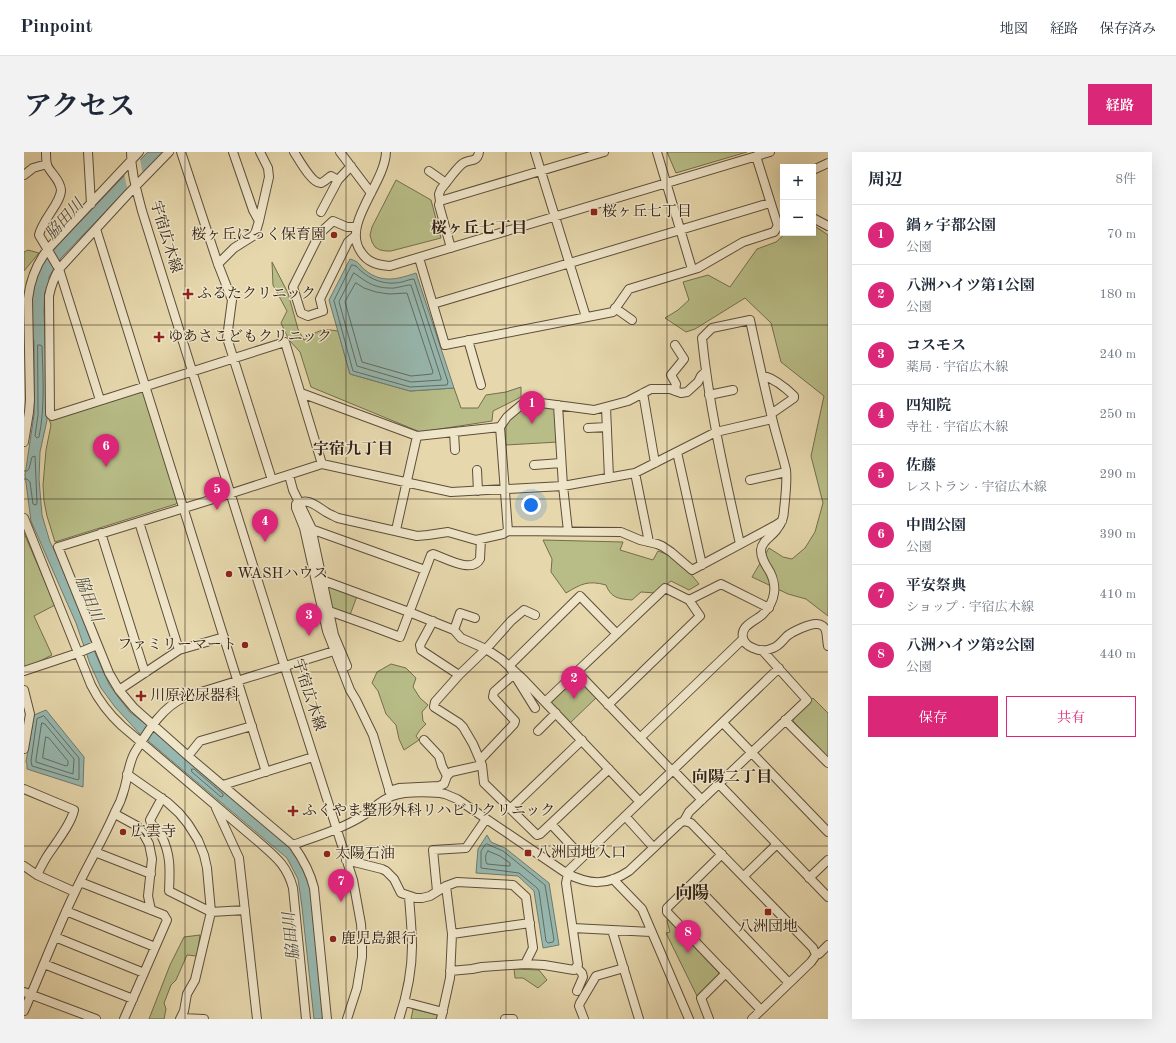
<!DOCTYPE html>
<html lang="ja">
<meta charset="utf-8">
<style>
body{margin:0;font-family:"Old Standard TT","Noto Serif JP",serif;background:#f2f2f3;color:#1f2937}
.controls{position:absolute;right:12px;top:12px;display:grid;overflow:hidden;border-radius:0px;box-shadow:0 4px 16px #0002}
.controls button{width:36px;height:36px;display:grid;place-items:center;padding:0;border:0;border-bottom:1px solid #e0e1e3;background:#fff;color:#1f2937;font:20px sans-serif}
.you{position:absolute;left:507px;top:353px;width:14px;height:14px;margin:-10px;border:3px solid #fff;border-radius:50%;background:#1a73e8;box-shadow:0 0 0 6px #1a73e833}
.badge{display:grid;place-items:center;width:26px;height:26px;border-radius:50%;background:#db2777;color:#fff;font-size:13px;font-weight:700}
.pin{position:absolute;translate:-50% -33px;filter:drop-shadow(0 1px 2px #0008)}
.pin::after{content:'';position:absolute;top:21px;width:14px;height:12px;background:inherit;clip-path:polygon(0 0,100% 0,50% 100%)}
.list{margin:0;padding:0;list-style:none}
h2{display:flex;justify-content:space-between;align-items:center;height:52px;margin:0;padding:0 16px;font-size:17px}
h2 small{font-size:13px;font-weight:400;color:#747a83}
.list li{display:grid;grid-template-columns:26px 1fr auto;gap:12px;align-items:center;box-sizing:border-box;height:60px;padding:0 16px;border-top:1px solid #e0e1e3}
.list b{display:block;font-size:15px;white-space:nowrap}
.list p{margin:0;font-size:13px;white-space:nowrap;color:#747a83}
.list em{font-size:13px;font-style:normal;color:#747a83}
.actions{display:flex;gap:8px;padding:12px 16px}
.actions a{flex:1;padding:9px 0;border:1px solid #db2777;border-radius:0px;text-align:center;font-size:14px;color:#db2777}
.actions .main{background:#db2777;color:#fff}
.map{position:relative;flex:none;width:804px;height:867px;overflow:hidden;border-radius:0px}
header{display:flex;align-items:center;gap:24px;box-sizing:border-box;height:56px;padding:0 20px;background:#fff;border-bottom:1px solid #e0e1e3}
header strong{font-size:19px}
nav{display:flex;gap:22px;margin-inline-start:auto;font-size:14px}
.intro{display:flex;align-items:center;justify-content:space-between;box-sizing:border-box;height:96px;padding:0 24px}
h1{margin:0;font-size:28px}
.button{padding:10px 18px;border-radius:0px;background:#db2777;color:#fff;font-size:14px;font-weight:700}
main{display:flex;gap:24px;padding:0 24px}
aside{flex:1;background:#fff;border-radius:0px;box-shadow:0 4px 16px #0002}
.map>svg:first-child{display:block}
.green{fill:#b8bd87;stroke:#746e4e}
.water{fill:#97b8b0;stroke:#6d7b72}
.pier{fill:#e6d7ac}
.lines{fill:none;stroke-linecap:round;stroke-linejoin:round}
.shore{stroke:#636c62;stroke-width:1}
.river{stroke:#97b8b0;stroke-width:13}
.minor-casing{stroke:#5d4e3b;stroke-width:10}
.minor{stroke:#efe5c9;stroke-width:8}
.grid{fill:none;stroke:#2f2015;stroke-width:1;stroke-opacity:0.55}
.poi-dot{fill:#8f2418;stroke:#efe5c9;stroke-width:1.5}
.labels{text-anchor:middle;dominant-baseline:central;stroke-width:3;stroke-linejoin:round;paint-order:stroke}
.poi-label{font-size:15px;fill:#2f2015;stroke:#efe5c9;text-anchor:start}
.street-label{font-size:15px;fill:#2f2015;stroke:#efe5c9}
.water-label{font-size:16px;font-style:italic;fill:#4e4e44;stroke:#efe5c9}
.neighbourhood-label{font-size:16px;font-weight:bold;fill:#2f2015;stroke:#efe5c9}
.quarter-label{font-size:17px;font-weight:bold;fill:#2f2015;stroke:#efe5c9}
</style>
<header>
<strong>Pinpoint</strong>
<nav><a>地図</a><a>経路</a><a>保存済み</a></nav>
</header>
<div class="intro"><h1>アクセス</h1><a class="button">経路</a></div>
<main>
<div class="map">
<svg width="804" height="867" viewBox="0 0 804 867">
<rect width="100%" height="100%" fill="#e6d7ac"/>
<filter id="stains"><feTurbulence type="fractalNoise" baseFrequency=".005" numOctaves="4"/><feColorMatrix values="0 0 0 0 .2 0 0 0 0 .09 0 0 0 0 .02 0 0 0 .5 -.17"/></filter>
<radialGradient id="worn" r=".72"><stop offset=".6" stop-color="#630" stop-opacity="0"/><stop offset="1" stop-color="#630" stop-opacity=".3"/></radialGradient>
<!-- green -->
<path class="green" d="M 643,0 L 723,0 L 652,21 Z
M 372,28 L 407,48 L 417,86 L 367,99 L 362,99 L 356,98 L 351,95 L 348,90 L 346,83 L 348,75 Z
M 789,73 L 804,83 L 804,464 L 782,447 L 764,442 L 728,425 L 745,396 L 759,405 L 768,407 L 781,396 L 791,380 L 799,351 L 787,304 L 800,244 L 757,210 L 747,171 L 721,146 L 671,177 L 662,180 L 641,166 L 654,158 L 665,148 L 659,130 L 684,123 L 706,135 L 733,97 L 752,90 L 762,81 L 789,81 Z
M 4,98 L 15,101 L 0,119 L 0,100 Z
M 248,110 L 264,141 L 274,177 L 280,188 C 294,179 296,176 314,179 L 326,222 L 386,239 L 430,236 L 437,256 L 454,256 L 462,243 L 482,240 L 497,235 L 497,245 L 469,259 L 468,269 L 396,280 L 287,235 L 276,200 L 265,188 L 257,171 L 263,159 L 249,133 Z
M 116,239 L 119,240 L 154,349 L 152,352 L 31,390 L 23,364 L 20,349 L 19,333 L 22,298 L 27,273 L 25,267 Z
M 503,253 L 528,256 L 531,258 L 534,290 L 482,293 L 480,276 L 485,267 Z
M 0,381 L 31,453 L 10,464 L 28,503 L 0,517 Z
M 519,388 L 599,390 L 596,398 L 629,408 L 634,399 C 654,405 662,416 675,432 L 665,438 L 647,429 L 632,441 L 617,440 L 608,448 C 595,447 587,446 582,433 C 564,428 557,432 542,441 L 527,420 L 528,407 Z
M 304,433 L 333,444 L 326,463 L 310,458 L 307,455 L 303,436 Z
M 367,512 L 382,516 L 392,526 L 389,535 L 396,546 L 404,553 L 398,560 L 399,569 L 402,572 L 396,578 L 392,584 L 395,588 L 380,598 L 375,587 L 372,573 L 362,562 L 354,539 L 348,531 L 353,520 Z
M 551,526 L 555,527 L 573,545 L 546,571 L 528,552 L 528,549 Z
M 789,546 L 804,561 L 804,605 L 769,569 L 770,565 Z
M 644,767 L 695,821 L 694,824 L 673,844 L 642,781 L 646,780 L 643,769 Z
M 176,783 L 173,804 L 163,803 L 152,828 L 147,833 L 140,851 L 142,857 L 140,867 L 125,867 L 146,813 L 160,785 Z
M 490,817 L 515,818 L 523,828 L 514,836 L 499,826 L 491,826 Z
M 389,857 L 414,863 L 412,867 L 387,867 Z"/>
<!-- water -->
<path class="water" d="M 124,0 L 141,0 L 124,18 L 101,39 L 37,106 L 26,123 L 21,134 L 20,159 L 23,244 L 23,268 L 16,300 L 15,327 L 18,363 L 26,390 L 44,425 L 72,503 L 85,532 L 94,545 L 106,560 L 132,580 L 260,688 L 279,711 L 286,727 L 289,769 L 294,807 L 299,867 L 290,867 L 278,755 L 274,727 L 263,706 L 116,582 L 91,555 L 77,536 L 66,512 L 52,471 L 7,369 L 1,323 L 10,263 L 10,181 L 13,123 L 19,111 L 33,94 L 96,28 Z
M 326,107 C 336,110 334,112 341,118 C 358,132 374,127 392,121 L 430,236 L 386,239 L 326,222 L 305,148 Z
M 22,558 L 60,605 L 59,635 L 3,617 L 3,612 L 2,610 L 10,563 Z
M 463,683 L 467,690 L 481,696 L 525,731 L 535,793 L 519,796 L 510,739 L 494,724 L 452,721 L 454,697 Z"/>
<!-- pier -->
<path class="pier" d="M 116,6 L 119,24 L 104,39 L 100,22 Z"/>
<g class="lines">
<!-- shore -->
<path class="shore" d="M 328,113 L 332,114 C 344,127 360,134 378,130 C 382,129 386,127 390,127 L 424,230 L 423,233 L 386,235 L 329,219 L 310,149 Z
M 330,121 C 333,123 337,126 340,128 C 347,133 356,136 365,136 C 372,137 380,133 387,133 L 417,226 L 417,228 L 387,230 L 333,214 L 315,150 Z
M 332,131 L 340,136 L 352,140 L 365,142 L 383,141 L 409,220 L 408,222 L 387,224 L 338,210 L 321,150 Z
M 14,193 L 16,193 L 18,194 C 19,225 21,255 15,285 L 13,286 L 11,284 L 14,263 Z
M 0,319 L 3,319 L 5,317 L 8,305 L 11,304 L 13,351 L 12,353 L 9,352 L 6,330 L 3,327 L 0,327
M 20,564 L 55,606 L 55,627 L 54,628 L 8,614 L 7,609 L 13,567 Z
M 18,571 L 21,572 L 50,607 L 49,622 L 12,610 L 12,608 Z
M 22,585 L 25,586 L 44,609 L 44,613 L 42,614 L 19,606 Z
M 168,617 L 170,617 L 199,642 L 199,644 L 197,645 L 168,620 Z
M 463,692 L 479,699 L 521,733 L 530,788 L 529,790 L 524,791 L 522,789 L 515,739 L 513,736 L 495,721 L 457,716 L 457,699 L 461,693 Z
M 464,699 L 476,704 L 486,711 L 486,714 L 484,714 L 463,712 C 461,709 461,701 464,699 Z"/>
<!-- river -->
<path class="river" d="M 11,182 L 11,164 L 12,144 L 18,127"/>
<!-- minor casing -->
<g class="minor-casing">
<path id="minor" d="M 22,0 C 22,4 22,9 23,13 C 27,22 36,27 37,38 C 37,51 18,68 15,83 L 35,117 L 76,248
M 64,0 L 67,52
M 107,0 C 107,21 113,39 118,59 L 263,522 L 329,728 L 337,772 L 338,787 L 338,805 L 333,836 L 323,867
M 145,0 L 104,42 L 35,117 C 30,126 27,134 25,144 L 26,262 L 28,264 L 261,190 L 298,312
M 157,0 L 194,112 L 208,148 L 203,186 L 248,328
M 209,0 L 229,58 L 235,69
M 270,0 C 274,6 288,32 297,31 C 300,30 304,26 307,24 L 314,28
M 316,0 L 347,41
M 362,0 C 361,32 317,72 337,100 C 344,111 354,113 366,114 L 746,0
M 511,0 L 562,165
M 633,0 L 668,117
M 789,18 L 804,11
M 405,19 L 422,31
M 0,23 L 9,16 L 23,12
M 416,49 L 415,42 L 417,37 C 424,29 430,19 438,12 C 445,6 453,12 455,0
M 297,60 L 314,28 L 327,14
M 789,66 L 804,74
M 72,77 L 242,620
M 331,84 L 324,90 L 296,147 L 299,159 L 284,164 L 277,161 L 269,135 L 296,81 L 309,69 L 323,75 L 332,75
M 427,96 L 415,53 L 416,49 L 580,0
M 395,106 L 421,193 L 589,160 L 605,137 L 674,116 L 719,90 L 750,80 L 754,74 L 732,4
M 194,112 L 210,96 L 229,84 L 232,79 L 235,69 L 245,25 L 244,16 L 236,0
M 409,152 L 746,51
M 591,156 L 608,168
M 444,188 L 457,233
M 738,223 C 751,227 760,234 770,244 L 770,246 L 747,262
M 651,239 L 652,232 L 647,223 L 660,207 L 651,193
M 277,241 L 393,284 L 476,275 L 483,265 L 502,249 L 570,258 L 604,249 L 627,237 L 646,237 L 657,241 L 663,240 L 674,230 L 677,224 L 681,220
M 619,241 L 631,311
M 685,243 L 709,238
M 534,253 L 539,334 L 544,379
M 582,255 L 585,326
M 476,275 L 484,379
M 564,276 L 583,275
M 430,280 L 431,298
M 0,290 L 5,260 L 6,248 L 4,147 C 6,128 12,113 23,98 L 115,0
M 653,300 L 678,413
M 510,313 L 537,311
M 453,318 L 454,339
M 611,321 L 625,390
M 265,323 L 269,338 L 287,375 L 310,483 L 323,514
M 726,328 L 762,320
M 0,366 L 67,533 C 75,549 85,562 98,574 L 237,692 C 253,706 263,714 269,736 L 282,867
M 115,370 L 155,498
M 287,377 L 401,418
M 372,378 L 393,284
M 77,381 L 121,521
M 716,392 C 701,324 685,255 678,186 L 688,176 L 726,168 C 733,201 740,233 748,266 C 752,283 758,301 762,318 C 763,326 761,349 760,358 C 760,364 757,372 753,377 C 748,385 738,388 737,398 C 737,407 742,413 746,420 C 749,426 751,435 750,441 C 749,449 745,456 739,462 C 732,469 716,473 719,486 C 720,491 724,494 729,496 C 735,499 743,499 749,496 C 755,494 758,489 763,484 C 768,480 786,471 793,472 C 797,472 801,475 802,479 C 803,483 803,489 804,494
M 298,428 L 385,460 L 430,478 L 437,486 L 462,497 L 477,507 L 499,527 L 616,650
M 665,448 L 697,432 L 745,456
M 305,459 L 347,474 L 376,485 L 407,403 L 409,402 C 421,406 448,422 456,407 L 457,387
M 511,463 L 500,458 L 487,469 L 462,497 L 435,523 L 411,550 L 410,555 L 435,571 L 439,575 L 449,592 L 458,613 L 460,631 L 513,683 L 516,682 L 585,617
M 409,469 L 396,493 L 397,498 L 435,523
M 430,478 L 436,461 L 451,466
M 0,519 L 54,501 L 73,493
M 553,520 L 648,619
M 0,538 L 6,562 L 0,597
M 95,538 L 155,498 L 200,485
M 521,550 L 641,436 L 665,448 L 676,464 L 584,553
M 511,556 L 485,514 L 556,444 L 593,482
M 761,568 L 804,611
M 699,571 L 804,680
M 228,574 L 176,589 L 164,604 L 269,693 C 279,707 286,719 290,736 L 303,867
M 514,579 L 532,561
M 616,586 L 719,487
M 400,588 L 415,604 L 418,614 L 423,624
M 164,604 L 110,556 L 95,538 L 85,521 L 34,395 L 199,344 L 298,312 L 427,340 L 539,334 L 611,321 L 692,280 L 748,267
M 456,608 L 490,572 L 491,569 L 469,545 L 470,540 L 490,522
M 649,618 L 678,648
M 103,622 L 143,650 L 155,661 L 164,672 L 174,688 L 180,703 L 183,716 L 187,760 L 171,828 L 163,842 L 160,859 L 156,867
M 695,632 L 804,745
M 199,633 L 289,605
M 0,637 L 50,658 C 47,673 30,693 22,706 C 19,711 16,717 13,723
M 365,639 L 375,636 L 415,634 L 420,632 L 423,624 L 427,620 L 458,613
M 367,644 L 349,583 L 332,548 L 326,538 L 303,479 L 280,376 L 272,356 L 272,352 C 284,345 292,354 302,360 C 305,362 310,364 314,366 L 393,384 L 404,383 L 424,380 L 452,388 L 479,382 L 484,379 L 597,380 L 616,388 L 633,392 L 638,394 L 647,400 L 668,418 L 752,373 L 758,369
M 138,646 L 126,668 C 127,674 134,677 137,683 C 147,702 146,718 145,739 L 187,760 L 221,758
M 192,656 L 215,706 L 233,867
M 486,657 L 558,588
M 91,662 L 113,674 L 119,681 L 125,692 L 128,707 L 124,744 L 127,758
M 601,664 L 629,695
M 660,669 L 665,660 L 783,548 L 738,498
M 527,672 L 558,705
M 269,693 C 293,684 318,677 340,663 C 349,657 357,648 368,644 C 382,639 401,640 416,641 L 421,642 L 433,647 L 542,721 C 565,733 583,734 605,719 L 656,671 L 660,669 L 667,671 L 789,796 L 792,803 L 787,810 L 728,867
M 71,700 L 127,722
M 698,702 L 643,756 L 643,760 L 737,858
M 322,708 L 358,717 L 362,719 L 370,727 L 377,741 L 392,746 L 398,746 L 406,744 L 422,734 L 433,730 L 489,733 L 502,745 L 509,796 L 501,812 L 458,815 L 448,817 L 426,819
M 0,714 L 13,723 L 51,740
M 542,721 L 755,516
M 720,724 L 753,692
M 785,726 L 804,708
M 589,727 L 618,757 L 665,867
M 56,730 L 140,763 L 143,768 L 100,867
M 669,731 L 765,831
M 413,739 L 409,698 L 442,696 L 462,667
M 42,759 L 131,795
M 549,776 L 627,780
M 588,778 L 615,867
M 428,782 L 506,771
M 31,785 L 120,821
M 792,803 L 795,802 L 804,793
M 20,812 L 109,847
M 501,812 L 520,813 L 550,818 L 554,813 L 542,731 L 544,722
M 552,815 L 558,821 L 559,825 L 553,839
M 0,840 L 72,867
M 381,850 L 419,860
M 0,859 C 17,820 32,780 50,742 C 63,714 79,688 91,660 C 95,653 98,646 100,638 C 104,625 104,612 111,600 C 124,579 138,555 161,545 L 310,499
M 157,866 L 180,867
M 375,867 C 383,843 388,819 388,794 C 388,777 386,760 385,744
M 417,867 L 426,826 L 428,782 L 422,734
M 481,867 L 489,867
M 560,867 L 555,854 L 556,851 L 572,824 L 600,816
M 685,867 L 677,846 L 702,821"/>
</g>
<!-- minor -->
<use href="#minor" class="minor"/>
</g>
<!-- grid -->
<path class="grid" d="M 161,0 L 161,867M 322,0 L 322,867M 482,0 L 482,867M 643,0 L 643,867M 0,173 L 804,173M 0,347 L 804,347M 0,520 L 804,520M 0,694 L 804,694"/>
<!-- markers -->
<g class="poi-dot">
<rect x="566" y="56" width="8" height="8" rx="2"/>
<circle cx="310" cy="83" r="4"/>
<path d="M162 136h4v4h4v4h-4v4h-4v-4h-4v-4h4z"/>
<path d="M133 179h4v4h4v4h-4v4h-4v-4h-4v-4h4z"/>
<circle cx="205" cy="422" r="4"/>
<circle cx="221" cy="493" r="4"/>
<path d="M115 538h4v4h4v4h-4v4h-4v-4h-4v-4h4z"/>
<path d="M267 653h4v4h4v4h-4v4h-4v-4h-4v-4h4z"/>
<circle cx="99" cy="680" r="4"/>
<rect x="500" y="697" width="8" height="8" rx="2"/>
<circle cx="303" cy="702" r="4"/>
<rect x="740" y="756" width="8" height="8" rx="2"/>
<circle cx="309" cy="787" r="4"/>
</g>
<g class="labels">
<!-- poi labels -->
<g class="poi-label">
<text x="578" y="60">桜ヶ丘七丁目</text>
<text x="302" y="83" text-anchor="end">桜ヶ丘にっく保育園</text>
<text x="173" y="142">ふるたクリニック</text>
<text x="144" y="185">ゆあさこどもクリニック</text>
<text x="213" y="422">WASHハウス</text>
<text x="213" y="493" text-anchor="end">ファミリーマート</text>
<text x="126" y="544">川原泌尿器科</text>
<text x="278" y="659">ふくやま整形外科リハビリクリニック</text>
<text x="107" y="680">広雲寺</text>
<text x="512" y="701">八洲団地入口</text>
<text x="311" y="702">太陽石油</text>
<text x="744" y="775" text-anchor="middle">八洲団地</text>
<text x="317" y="787">鹿児島銀行</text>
</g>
<!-- street labels -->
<g class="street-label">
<text transform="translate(141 85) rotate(73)">宇宿広木線</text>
<text transform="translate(284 543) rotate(72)">宇宿広木線</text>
</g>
<!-- water labels -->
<g class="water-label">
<text transform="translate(41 68) rotate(-48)">脇田川</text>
<text transform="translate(64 447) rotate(68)">脇田川</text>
<text transform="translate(268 784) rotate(-96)">脇田川</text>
</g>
<!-- neighbourhood labels -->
<g class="neighbourhood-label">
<text x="455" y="77">桜ヶ丘七丁目</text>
<text x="329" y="298">宇宿九丁目</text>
<text x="708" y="626">向陽二丁目</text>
</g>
<!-- quarter labels -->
<g class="quarter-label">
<text x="668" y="741">向陽</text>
</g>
</g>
<rect width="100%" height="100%" filter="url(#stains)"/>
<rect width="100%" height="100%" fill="url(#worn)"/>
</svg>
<div class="controls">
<button>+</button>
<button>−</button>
</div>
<div class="you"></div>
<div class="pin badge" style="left:508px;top:272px">1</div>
<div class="pin badge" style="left:550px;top:547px">2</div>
<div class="pin badge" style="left:285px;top:484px">3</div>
<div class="pin badge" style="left:241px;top:390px">4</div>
<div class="pin badge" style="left:193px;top:358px">5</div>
<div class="pin badge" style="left:82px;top:315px">6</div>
<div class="pin badge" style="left:317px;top:750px">7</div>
<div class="pin badge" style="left:664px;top:801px">8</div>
</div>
<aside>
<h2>周辺<small>8件</small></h2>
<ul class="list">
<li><span class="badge">1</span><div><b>鍋ヶ宇都公園</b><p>公園</p></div><em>70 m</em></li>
<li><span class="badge">2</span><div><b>八洲ハイツ第1公園</b><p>公園</p></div><em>180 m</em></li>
<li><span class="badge">3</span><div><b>コスモス</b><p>薬局 · 宇宿広木線</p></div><em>240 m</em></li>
<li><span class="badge">4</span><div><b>四知院</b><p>寺社 · 宇宿広木線</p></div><em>250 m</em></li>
<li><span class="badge">5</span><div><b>佐藤</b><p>レストラン · 宇宿広木線</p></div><em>290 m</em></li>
<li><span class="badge">6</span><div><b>中間公園</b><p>公園</p></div><em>390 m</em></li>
<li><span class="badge">7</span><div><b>平安祭典</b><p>ショップ · 宇宿広木線</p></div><em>410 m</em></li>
<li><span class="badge">8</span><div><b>八洲ハイツ第2公園</b><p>公園</p></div><em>440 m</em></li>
</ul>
<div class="actions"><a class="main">保存</a><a>共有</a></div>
</aside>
</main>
